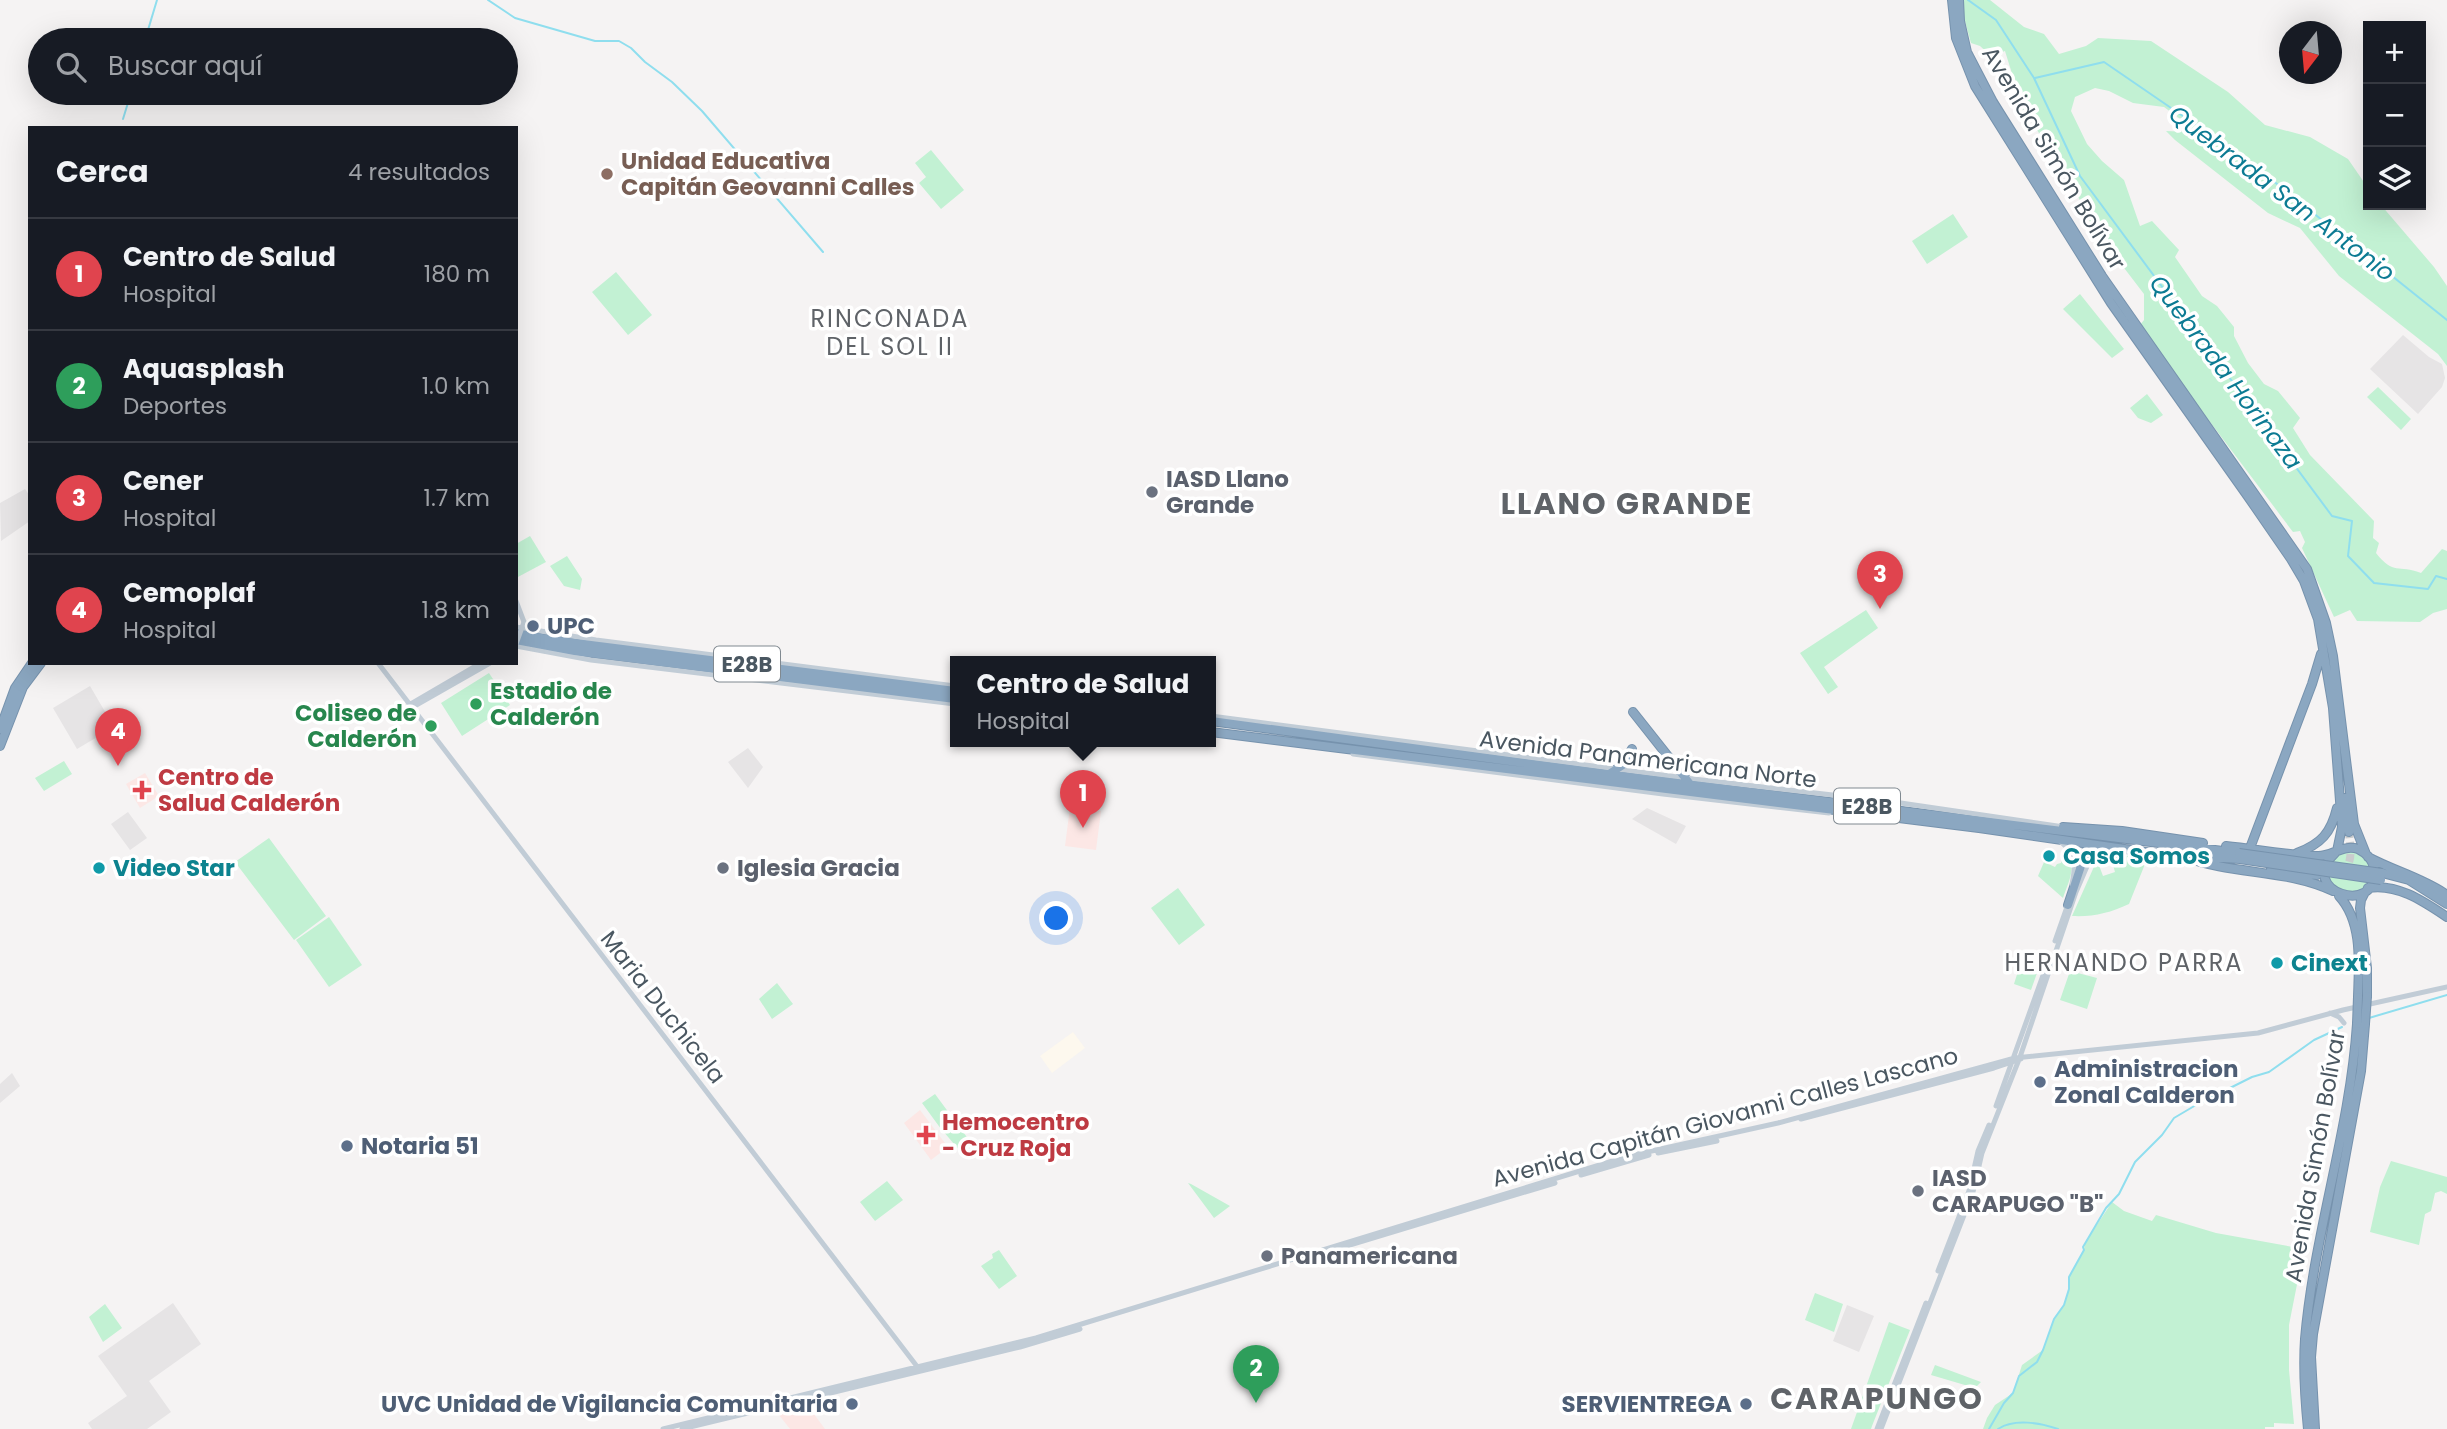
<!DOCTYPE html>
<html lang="es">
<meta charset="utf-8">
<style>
body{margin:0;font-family:Poppins,sans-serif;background:#242831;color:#f1f3f6}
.controls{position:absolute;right:21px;top:21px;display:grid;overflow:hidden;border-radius:0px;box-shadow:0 7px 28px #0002}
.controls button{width:63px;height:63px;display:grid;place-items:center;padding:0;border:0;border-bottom:2px solid #363941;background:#171b24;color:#f1f3f6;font:35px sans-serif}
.compass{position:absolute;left:2279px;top:21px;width:63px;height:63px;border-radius:50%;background:#171b24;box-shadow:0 7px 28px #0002;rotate:196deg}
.you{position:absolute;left:1057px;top:919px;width:24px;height:24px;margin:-18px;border:5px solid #fff;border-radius:50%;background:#1a73e8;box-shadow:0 0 0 10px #1a73e833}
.badge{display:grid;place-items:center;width:46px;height:46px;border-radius:50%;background:#b45309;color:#fff;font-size:23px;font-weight:700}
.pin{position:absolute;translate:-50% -58px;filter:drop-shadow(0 2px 4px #0008)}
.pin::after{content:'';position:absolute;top:37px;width:24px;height:21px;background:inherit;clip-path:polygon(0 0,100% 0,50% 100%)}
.popup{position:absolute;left:950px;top:656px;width:266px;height:91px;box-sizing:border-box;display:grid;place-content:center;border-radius:0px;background:#171b24;filter:drop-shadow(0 2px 5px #0005);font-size:23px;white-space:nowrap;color:#9ea1a6}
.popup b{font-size:26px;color:#f1f3f6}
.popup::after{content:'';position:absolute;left:50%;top:100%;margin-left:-14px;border:14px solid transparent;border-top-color:#171b24}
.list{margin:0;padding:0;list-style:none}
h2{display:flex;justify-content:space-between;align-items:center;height:91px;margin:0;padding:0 28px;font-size:30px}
h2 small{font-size:23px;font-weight:400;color:#9ea1a6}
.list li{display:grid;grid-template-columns:46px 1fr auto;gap:21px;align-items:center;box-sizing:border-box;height:112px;padding:0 28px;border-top:2px solid #363941}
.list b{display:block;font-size:26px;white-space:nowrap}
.list p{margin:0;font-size:23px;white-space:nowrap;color:#9ea1a6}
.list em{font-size:23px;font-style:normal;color:#9ea1a6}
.icon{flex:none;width:38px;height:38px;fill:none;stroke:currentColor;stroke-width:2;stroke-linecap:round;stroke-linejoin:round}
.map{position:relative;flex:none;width:2447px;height:1429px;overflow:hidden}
.search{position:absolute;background:#171b24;box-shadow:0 7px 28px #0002;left:28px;top:28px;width:490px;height:77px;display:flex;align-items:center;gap:18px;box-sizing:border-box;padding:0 24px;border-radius:38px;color:#9ea1a6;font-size:26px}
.panel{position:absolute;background:#171b24;box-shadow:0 7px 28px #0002;left:28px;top:126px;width:490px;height:539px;border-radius:0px}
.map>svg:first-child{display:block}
.commercial{fill:#fdf8ee}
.education{fill:#e6e4e5}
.medical{fill:#fce7e5}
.green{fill:#c2f1d3}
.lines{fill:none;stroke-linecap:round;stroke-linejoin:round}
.stream{stroke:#8fdeee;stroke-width:2}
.highway-tunnel{stroke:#caccce;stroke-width:8;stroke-dasharray:8 4;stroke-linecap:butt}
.highway-casing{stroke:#7692ad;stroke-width:10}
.secondary{stroke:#c1ccd6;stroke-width:5}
.highway{stroke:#8ba7c1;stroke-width:8}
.highway-bridge-casing{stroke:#7692ad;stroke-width:10;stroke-linecap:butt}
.secondary-bridge{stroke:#c1ccd6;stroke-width:5}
.highway-bridge{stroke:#8ba7c1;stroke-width:8}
.education-dot{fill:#8d6e63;stroke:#fff;stroke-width:2.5}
.worship-dot{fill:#6b7280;stroke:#fff;stroke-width:2.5}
.service-dot{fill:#5c6f8a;stroke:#fff;stroke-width:2.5}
.leisure-dot{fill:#2e9e5b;stroke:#fff;stroke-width:2.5}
.health-dot{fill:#e0444e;stroke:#fff;stroke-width:2.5}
.culture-dot{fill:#0f9aa8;stroke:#fff;stroke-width:2.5}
.labels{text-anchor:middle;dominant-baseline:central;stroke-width:7;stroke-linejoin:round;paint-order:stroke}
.shield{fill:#fff;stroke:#808990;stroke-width:2}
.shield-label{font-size:21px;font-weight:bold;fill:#4a5761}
.street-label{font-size:23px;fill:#4a5761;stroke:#fff}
.education-label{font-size:23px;font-weight:bold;fill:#785e54;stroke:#fff;text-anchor:start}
.worship-label{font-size:23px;font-weight:bold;fill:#5b616d;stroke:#fff;text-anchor:start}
.service-label{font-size:23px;font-weight:bold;fill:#4e5e75;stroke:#fff;text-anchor:start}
.leisure-label{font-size:23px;font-weight:bold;fill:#27864d;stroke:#fff;text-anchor:start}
.health-label{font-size:23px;font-weight:bold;fill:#be3a42;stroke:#fff;text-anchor:start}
.culture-label{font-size:23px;font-weight:bold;fill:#0d838f;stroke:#fff;text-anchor:start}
.water-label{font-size:24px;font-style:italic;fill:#0c7b93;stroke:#fff}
.neighbourhood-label{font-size:24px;letter-spacing:2px;fill:#5f6368;stroke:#fff}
.district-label{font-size:30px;font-weight:bold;letter-spacing:2px;fill:#5f6368;stroke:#fff}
</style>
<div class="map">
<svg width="2447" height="1429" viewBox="0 0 2447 1429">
<rect width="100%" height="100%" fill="#f5f3f3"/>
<!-- commercial -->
<path class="commercial" d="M 1073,1032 L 1085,1048 L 1052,1073 L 1040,1056 Z"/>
<!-- education -->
<path class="education" d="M 2403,335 L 2429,357 L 2442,364 L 2445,378 L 2442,387 L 2418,414 L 2370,369 Z
M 25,489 L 30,496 L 30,521 L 1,541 L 0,503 Z
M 90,686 L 114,727 L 77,749 L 53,708 Z
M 748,748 L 763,767 L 748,788 L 728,762 Z
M 1647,808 L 1686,826 L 1676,844 L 1632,819 Z
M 128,812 L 147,838 L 130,850 L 111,824 Z
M 12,1073 L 20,1086 L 0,1103 L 0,1084 Z
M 173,1303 L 201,1344 L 149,1381 L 171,1412 L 147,1429 L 92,1429 L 88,1423 L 127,1396 L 98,1356 Z
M 1847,1305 L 1874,1316 L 1859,1352 L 1833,1341 Z"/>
<!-- medical -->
<path class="medical" d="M 145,773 L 159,796 L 140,808 L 126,784 Z
M 1070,807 L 1101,811 L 1096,850 L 1065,846 Z
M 920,1110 L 948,1147 L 931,1160 L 904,1123 Z
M 805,1402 L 825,1429 L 790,1429 L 775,1410 Z"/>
<!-- green -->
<path class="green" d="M 1964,0 L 1990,0 L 2024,27 L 2044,34 L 2059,54 L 2086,46 L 2098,38 L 2151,41 L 2228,92 L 2265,125 L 2310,137 L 2348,159 L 2368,188 L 2368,205 L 2381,205 L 2434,267 L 2447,286 L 2447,366 L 2438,354 L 2339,276 L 2300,228 L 2268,213 L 2175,140 L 2166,131 L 2189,132 L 2191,127 L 2164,107 L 2133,103 L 2109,91 L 2095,88 L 2075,97 L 2071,111 L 2087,144 L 2102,161 L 2124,180 L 2140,226 L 2152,221 L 2179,250 L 2175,257 L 2202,296 L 2217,306 L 2234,327 L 2234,336 L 2248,363 L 2264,384 L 2278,391 L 2300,418 L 2293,428 L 2310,455 L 2374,521 L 2373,538 L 2379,543 L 2376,553 C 2394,576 2398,564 2421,573 L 2442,549 L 2447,551 L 2447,609 L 2433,613 L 2420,622 L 2357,621 L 2350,610 L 2334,617 L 2302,548 L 2305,542 L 2300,531 L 2293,532 C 2242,464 2190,396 2139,326 L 2144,320 L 2144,294 L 2092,226 L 2064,167 L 2045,142 L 2023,109 L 2005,51 L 1991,56 L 1980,46 L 1971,43 L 1963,14 Z
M 931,150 L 964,190 L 941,209 L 919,183 L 926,177 L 915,163 Z
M 1953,214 L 1968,237 L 1927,264 L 1912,241 Z
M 616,272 L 652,315 L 628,335 L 592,292 Z
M 2080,294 L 2124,349 L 2112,358 L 2063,309 Z
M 2378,387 L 2411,419 L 2401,430 L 2367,397 Z
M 2147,394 L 2163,415 L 2151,423 L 2138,418 L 2130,408 Z
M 530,536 L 546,562 L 516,578 L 516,544 Z
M 567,556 L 582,579 L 580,590 L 564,586 L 550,566 Z
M 1866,610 L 1878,628 L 1824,667 L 1838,687 L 1828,694 L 1800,653 Z
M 489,673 L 510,705 L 462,736 L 441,703 Z
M 64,761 L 72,774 L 44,791 L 35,778 Z
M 269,838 L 326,916 L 294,940 L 235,862 Z
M 2353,850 L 2362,853 L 2371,868 L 2330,862 L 2334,855 Z
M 2064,852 C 2079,864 2068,883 2063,898 L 2038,876 L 2044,862 L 2055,867 L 2057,864 L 2061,863 Z
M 2110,855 L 2139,856 L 2147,859 L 2129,904 C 2110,913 2093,917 2072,916 L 2097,860 L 2103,876 L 2115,872 Z
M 2327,872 L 2372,878 L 2364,890 L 2350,895 L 2329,883 Z
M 1178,888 L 1205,925 L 1179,945 L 1151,908 Z
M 329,917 L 362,965 L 329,987 L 296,940 Z
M 2019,968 L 2037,973 L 2031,990 L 2014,984 Z
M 2070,971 L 2097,978 L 2087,1009 L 2060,1000 Z
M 777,983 L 793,1004 L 772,1019 L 759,999 Z
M 935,1094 L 972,1144 L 960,1151 L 943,1131 L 954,1122 L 941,1129 L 922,1103 Z
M 2391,1161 L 2447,1177 L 2447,1194 L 2441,1191 L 2435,1193 L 2431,1211 L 2425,1214 L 2419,1245 L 2370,1232 L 2380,1187 Z
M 887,1181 L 903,1200 L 875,1221 L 860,1202 Z
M 1188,1183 L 1191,1184 L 1230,1206 L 1214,1218 Z
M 2112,1202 L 2124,1211 L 2152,1221 L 2156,1215 L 2216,1233 L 2304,1249 L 2289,1325 L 2289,1370 L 2294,1424 L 2274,1423 L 2274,1427 L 2265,1427 L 2265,1429 L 1983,1429 L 1987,1418 L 1995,1405 L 2013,1393 L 2022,1365 L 2043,1350 L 2054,1319 L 2064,1305 L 2069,1289 L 2069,1277 L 2084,1250 L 2085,1243 Z
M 999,1250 L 1017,1276 L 999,1289 L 981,1266 L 993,1258 L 992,1254 Z
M 1815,1293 L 1843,1304 L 1834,1332 L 1805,1320 Z
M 105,1304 L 122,1328 L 103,1342 L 89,1317 Z
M 1889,1322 L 1910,1330 L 1872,1426 L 1871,1429 L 1851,1429 Z
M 1935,1365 L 1981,1382 L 1975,1388 L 1931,1375 Z"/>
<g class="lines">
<!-- stream -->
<path class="stream" d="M 488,0 L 515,18 L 595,41 L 619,41 L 631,48 L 645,62 L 672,82 L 702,111 L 823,252
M 1968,0 L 1996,20 L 2034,78 L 2080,176 L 2332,516 L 2352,521 L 2348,556 L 2374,583 L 2428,589 L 2436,576 L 2447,579
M 145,40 L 157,0
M 2035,78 L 2104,62 L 2247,160 L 2447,320
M 123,119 L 131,93
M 2369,1018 L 2447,995
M 2198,1104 L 2252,1077 L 2269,1072 L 2314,1040 L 2342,1027
M 1989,1429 L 2004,1403 L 2013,1393 L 2019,1376 L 2037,1362 L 2043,1350 L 2054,1319 L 2064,1305 L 2069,1289 L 2069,1277 L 2084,1250 L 2083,1247 L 2106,1208 L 2119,1194 L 2135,1162 L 2162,1135 L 2174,1118 L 2196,1105
M 1998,1429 C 2014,1418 2041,1423 2058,1429"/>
<!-- highway-tunnel -->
<path class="highway-tunnel" d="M 2343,872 C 2354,861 2350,847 2349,832"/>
<!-- highway casing -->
<g class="highway-casing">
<path id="highway" d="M 1952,0 L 1956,38 L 1975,86 L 2111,303 L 2249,498 L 2291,559 L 2304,581 L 2318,619 L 2333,708 L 2342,827 L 2337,851
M 1959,0 L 1960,21 L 1967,52 L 1993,102 L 2102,276 L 2307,569 L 2326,623 L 2333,656 L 2354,824 L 2366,854
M 516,633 L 551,640 L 955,691
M 516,640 L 575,651 L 955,699
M 1633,712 L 1690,784
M 1211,721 L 1629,777 L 2239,853
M 0,729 L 15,688 L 32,663
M 1211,732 L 1979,828 L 2159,854 L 2240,859
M 0,746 L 23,687 L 41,663
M 1609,774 L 1623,765 L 1632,749
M 2345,798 L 2349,832
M 2063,827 L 2122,831 L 2203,843
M 2226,846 C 2256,849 2286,855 2317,856 C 2331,857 2343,844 2358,849 C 2366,853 2373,860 2374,869 C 2379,918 2295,891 2335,853
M 2250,848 L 2312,684 L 2321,654
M 2297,853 C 2321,844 2331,833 2337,808
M 2185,857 C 2233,875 2287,869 2333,891
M 2368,857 C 2394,871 2423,878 2447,895
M 2271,870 L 2317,875
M 2382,873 L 2409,880 L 2447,904
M 2368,888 C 2397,883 2423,901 2447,917
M 2365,892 L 2361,900 L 2360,908 L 2367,968 L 2367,996
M 2339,896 C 2363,922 2359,964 2358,997
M 2068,905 L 2086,851
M 2308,1429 C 2305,1399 2303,1369 2305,1339 C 2314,1233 2350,1130 2357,1024
M 2315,1429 L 2311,1357 L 2313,1334 L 2361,1071 L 2365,1024"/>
</g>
<!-- secondary -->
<path class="secondary" d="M 516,601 L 524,622
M 516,627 L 596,640 L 955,686
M 516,646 L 591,660 L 955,704
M 378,663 L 919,1369
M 409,705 L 481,663
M 411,708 L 490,663
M 1211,716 L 1685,778 L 1894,802 L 2064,827
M 1353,754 L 1663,794 L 1829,813
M 2060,841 C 2076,854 2076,865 2072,884
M 2055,941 L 2068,904
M 2330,1013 L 2339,1017 L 2344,1023
M 1996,1106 L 2046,967
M 1801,1119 L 1994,1068 L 2021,1059
M 1658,1153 L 1717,1141
M 1581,1175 L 1649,1155
M 1320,1254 L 1555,1183
M 1938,1271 L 1969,1191 L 1978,1151 L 1989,1125
M 663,1429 L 1036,1338 L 1629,1156 L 1778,1123 L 2015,1058 L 2258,1033 L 2343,1010 L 2447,987
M 682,1429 L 1020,1347 L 1080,1329
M 1877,1429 L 1926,1303
M 1881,1429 L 1973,1192 L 1982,1153 L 2020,1057 L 2076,892 L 2088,864 L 2096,854 L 2109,848"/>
<!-- highway -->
<use href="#highway" class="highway"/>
<!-- highway-bridge casing -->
<g class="highway-bridge-casing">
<path id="highway-bridge" d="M 2239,853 L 2382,873
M 2240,859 L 2381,880
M 2357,1024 L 2358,997
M 2365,1024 L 2367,996"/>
</g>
<!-- secondary-bridge -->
<path class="secondary-bridge" d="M 516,644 L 524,622"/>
<!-- highway-bridge -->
<use href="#highway-bridge" class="highway-bridge"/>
</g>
<!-- markers -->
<circle class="education-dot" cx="607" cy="174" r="7"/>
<g class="worship-dot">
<circle cx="1152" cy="492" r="7"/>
<circle cx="723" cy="868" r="7"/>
<circle cx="1918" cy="1191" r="7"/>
<circle cx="1267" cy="1256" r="7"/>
</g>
<g class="service-dot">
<circle cx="533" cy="626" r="7"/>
<circle cx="2040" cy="1082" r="7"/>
<circle cx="347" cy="1146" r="7"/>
<circle cx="852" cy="1404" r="7"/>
<circle cx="1746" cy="1404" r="7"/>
</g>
<g class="leisure-dot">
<circle cx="476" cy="704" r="7"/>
<circle cx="431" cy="726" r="7"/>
</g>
<g class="health-dot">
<path d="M138.5 779.5h7v7h7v7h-7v7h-7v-7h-7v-7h7z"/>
<path d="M922.5 1124.5h7v7h7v7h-7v7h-7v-7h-7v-7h7z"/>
</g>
<g class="culture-dot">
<circle cx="2049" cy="856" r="7"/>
<circle cx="99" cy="868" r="7"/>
<circle cx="2277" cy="963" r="7"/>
</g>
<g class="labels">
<!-- shield labels -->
<g class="shield">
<rect x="714" y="646.5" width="66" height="35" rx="5"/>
<rect x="1834" y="788.5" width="66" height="35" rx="5"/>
</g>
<g class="shield-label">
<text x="747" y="664">E28B</text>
<text x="1867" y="806">E28B</text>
</g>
<!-- street labels -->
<g class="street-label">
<text transform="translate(2054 158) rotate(59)">Avenida Simón Bolívar</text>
<text transform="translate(1648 759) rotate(7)">Avenida Panamericana Norte</text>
<text transform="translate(663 1007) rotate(52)">Maria Duchicela</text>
<text transform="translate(1725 1117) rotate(-15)">Avenida Capitán Giovanni Calles Lascano</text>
<text transform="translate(2315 1156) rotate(-80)">Avenida Simón Bolívar</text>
</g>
<!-- education labels -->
<g class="education-label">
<text x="621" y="161">Unidad Educativa<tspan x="621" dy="26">Capitán Geovanni Calles</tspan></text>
</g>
<!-- worship labels -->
<g class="worship-label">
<text x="1166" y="479">IASD Llano<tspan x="1166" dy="26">Grande</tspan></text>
<text x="737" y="868">Iglesia Gracia</text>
<text x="1932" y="1178">IASD<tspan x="1932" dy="26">CARAPUGO "B"</tspan></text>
<text x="1281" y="1256">Panamericana</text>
</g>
<!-- service labels -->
<g class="service-label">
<text x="547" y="626">UPC</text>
<text x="2054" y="1069">Administracion<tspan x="2054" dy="26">Zonal Calderon</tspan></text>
<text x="361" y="1146">Notaria 51</text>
<text x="838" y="1404" text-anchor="end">UVC Unidad de Vigilancia Comunitaria</text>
<text x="1732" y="1404" text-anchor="end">SERVIENTREGA</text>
</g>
<!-- leisure labels -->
<g class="leisure-label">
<text x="490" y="691">Estadio de<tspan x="490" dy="26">Calderón</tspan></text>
<text x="417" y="713" text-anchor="end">Coliseo de<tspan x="417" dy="26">Calderón</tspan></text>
</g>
<!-- health labels -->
<g class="health-label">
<text x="158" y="777">Centro de<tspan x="158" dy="26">Salud Calderón</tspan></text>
<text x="942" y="1122">Hemocentro<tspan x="942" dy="26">- Cruz Roja</tspan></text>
</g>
<!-- culture labels -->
<g class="culture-label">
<text x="2063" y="856">Casa Somos</text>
<text x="113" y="868">Video Star</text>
<text x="2291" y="963">Cinext</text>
</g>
<!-- water labels -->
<g class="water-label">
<text transform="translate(2282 193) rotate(37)">Quebrada San Antonio</text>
<text transform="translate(2226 372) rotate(53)">Quebrada Horinaza</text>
</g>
<!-- neighbourhood labels -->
<g class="neighbourhood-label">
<text x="890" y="318">RINCONADA<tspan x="890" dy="28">DEL SOL II</tspan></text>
<text x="2124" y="962">HERNANDO PARRA</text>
</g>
<!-- district labels -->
<g class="district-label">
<text x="1627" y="503">LLANO GRANDE</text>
<text x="1877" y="1398">CARAPUNGO</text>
</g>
</g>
</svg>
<div class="controls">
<button>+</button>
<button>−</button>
<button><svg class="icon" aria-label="layers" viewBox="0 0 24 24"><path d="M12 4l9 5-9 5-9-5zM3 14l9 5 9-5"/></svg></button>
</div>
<svg class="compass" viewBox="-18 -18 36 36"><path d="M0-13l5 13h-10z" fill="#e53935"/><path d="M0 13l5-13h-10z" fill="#9ea1a6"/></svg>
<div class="you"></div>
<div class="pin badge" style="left:1083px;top:828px;background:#e0444e">1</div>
<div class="popup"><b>Centro de Salud</b>Hospital</div>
<div class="pin badge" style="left:1256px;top:1403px;background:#2e9e5b">2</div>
<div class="pin badge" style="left:1880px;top:609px;background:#e0444e">3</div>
<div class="pin badge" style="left:118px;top:766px;background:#e0444e">4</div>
<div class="search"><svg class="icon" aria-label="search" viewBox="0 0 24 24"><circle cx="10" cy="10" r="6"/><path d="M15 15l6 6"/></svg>Buscar aquí</div>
<section class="panel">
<h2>Cerca<small>4 resultados</small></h2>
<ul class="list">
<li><span class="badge" style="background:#e0444e">1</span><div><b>Centro de Salud</b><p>Hospital</p></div><em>180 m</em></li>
<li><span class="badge" style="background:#2e9e5b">2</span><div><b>Aquasplash</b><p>Deportes</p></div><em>1.0 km</em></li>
<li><span class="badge" style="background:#e0444e">3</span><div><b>Cener</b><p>Hospital</p></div><em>1.7 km</em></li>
<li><span class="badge" style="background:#e0444e">4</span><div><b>Cemoplaf</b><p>Hospital</p></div><em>1.8 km</em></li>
</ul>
</section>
</div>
